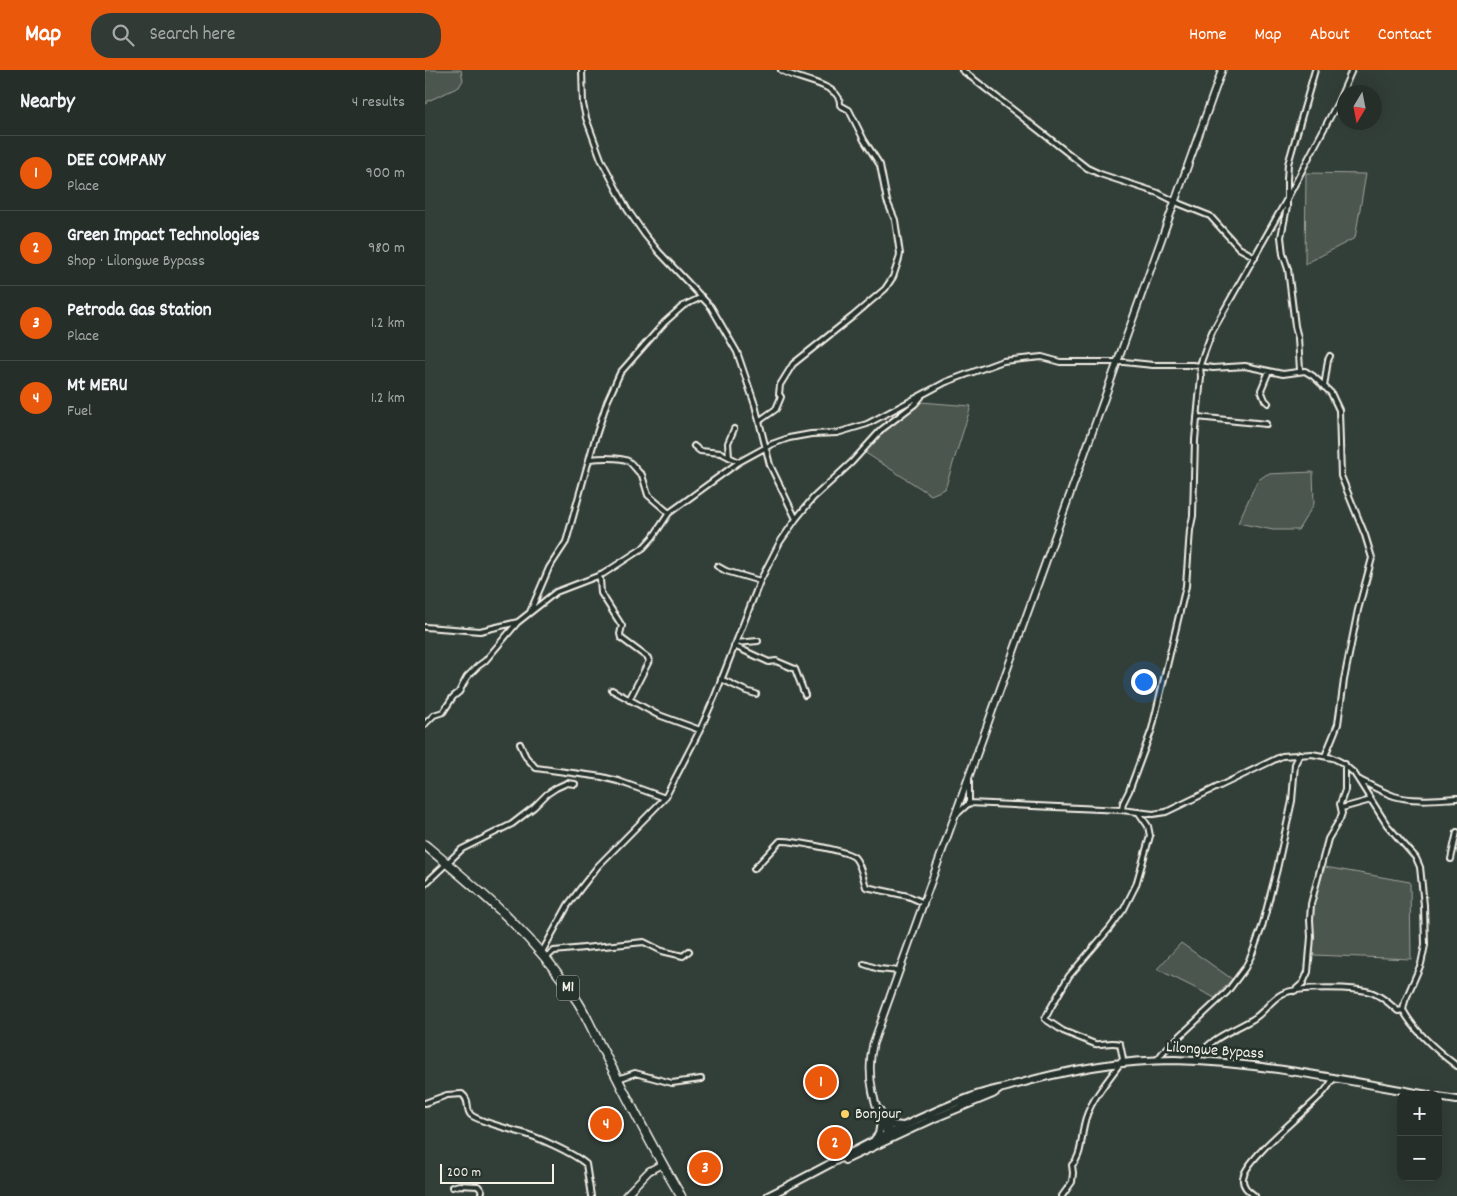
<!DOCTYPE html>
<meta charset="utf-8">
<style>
body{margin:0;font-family:Dekko,sans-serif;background:#323a36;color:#f1f3f6}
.controls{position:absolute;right:15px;bottom:15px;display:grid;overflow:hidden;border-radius:10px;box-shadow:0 5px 20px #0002}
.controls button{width:45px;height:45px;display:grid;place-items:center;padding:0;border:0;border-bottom:1px solid #424a47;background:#262e2a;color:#f1f3f6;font:25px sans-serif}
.compass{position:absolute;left:912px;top:15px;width:45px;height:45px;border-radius:50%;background:#262e2a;box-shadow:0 5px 20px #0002;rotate:190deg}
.scale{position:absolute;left:15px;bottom:12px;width:114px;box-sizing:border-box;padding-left:5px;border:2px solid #f4f1e8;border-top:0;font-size:14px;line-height:18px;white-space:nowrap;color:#f4f1e8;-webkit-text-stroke:4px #26332d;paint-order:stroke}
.you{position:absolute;left:718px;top:611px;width:18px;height:18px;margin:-12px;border:4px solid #fff;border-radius:50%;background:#1a73e8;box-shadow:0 0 0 8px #1a73e833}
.badge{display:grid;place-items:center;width:32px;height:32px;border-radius:50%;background:#ea580c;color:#fff;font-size:16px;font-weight:700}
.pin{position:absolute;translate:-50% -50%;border:2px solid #fff;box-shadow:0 1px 5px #0006}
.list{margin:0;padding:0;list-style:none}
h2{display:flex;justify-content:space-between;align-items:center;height:65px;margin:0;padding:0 20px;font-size:21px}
h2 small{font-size:16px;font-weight:400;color:#a4a8a8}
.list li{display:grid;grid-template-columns:32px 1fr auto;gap:15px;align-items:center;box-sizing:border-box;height:75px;padding:0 20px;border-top:1px solid #424a47}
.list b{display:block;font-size:19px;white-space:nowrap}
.list p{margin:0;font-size:16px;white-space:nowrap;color:#a4a8a8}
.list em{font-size:16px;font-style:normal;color:#a4a8a8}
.icon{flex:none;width:28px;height:28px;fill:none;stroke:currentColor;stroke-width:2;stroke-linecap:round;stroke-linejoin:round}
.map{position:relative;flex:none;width:1032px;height:1126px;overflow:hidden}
header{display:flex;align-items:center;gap:30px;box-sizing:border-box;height:70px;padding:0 25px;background:#ea580c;color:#fff}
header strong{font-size:24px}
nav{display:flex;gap:28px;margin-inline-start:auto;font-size:18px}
.search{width:350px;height:45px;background:#323a36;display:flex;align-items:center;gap:12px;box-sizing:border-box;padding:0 18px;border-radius:20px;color:#a4a8a8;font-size:19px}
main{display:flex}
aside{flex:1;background:#262e2a}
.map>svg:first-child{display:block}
.green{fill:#4c564f;stroke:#a0a49c}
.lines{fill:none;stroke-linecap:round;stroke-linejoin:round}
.street-casing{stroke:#f4f1e8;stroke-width:8}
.secondary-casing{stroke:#f4f1e8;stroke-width:9}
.primary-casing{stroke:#f4f1e8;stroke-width:10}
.highway-casing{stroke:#f4f1e8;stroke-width:11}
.street{stroke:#26332d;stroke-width:4}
.secondary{stroke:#26332d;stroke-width:5.5}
.primary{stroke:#26332d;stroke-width:6}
.highway{stroke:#26332d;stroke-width:8}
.poi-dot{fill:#ffd166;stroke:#26332d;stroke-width:2}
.labels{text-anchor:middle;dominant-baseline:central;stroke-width:5;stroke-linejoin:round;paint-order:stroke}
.shield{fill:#26332d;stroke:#b6b8b0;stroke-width:1}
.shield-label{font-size:15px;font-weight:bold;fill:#f4f1e8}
.street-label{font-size:16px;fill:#f4f1e8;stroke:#26332d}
.poi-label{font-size:16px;fill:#f4f1e8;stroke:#26332d;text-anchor:start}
</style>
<header>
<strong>Map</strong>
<div class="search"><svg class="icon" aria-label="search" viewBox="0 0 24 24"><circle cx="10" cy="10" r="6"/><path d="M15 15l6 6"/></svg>Search here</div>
<nav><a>Home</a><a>Map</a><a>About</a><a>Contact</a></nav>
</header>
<main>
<aside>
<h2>Nearby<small>4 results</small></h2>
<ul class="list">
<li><span class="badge">1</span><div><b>DEE COMPANY</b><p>Place</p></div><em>900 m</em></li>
<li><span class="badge">2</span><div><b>Green Impact Technologies</b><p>Shop · Lilongwe Bypass</p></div><em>980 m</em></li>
<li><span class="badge">3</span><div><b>Petroda Gas Station</b><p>Place</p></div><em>1.2 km</em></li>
<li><span class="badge">4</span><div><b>Mt MERU</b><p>Fuel</p></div><em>1.2 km</em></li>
</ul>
</aside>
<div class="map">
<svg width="1032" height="1126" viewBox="0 0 1032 1126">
<rect width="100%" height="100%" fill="#323e38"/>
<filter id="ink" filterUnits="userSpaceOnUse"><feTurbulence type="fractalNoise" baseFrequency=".02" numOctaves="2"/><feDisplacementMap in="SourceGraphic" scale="10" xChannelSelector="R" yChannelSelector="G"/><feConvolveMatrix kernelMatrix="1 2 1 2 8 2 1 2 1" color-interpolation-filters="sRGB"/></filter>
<g filter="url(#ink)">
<!-- green -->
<path class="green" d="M 0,0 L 36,0 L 38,10 L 34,17 L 3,31 L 0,35 Z
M 881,103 L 941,104 L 930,168 L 880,194 Z
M 496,332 L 546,336 L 520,419 L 506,425 L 439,382 L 461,359 Z
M 888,402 L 889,434 L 873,460 L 848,460 L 813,453 L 832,411 L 842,404 Z
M 900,797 L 985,812 L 986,889 L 888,885 L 888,834 Z
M 756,873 L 807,909 L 790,928 L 732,899 Z"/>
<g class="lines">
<!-- street casing -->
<g class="street-casing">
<path id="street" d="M 157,0 L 158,34 L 161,48 L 176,89 L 202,139 L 220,165 L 234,182 L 286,237 L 312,282 L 330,335 L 345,395 L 371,449
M 537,0 L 662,98 L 675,104 L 733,123 L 755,134 L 785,146 L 814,178 L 830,187
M 875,300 L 873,268 L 870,256 L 863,199 L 858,184 L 856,167 L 862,137 L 862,109 L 863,94 L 890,0
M 899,317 L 903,290 L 905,286
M 843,333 L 840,330 L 836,320 L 844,301
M 772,347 L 841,354
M 334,351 L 351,339 L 356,327 L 354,324 L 355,315 L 368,294 L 427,247 L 460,219 L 468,207 L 474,189 L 475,184 L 470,150 L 462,131 L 455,95 L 439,70 L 424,40 L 415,35 C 415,32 415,29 413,27 C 406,13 369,9 356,0
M 269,376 L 275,381 L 296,383 L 314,392
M 304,387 L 303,373 L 309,359
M 165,389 C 174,388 196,387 203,391 C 209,395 212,402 217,405 L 223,425 L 244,443
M 292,496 L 301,501 L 335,511
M 173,506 L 175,509 L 176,523 L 197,556 L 195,564 L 196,568 L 223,588 L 224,591 L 204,630
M 105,542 L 124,498 L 141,472 L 169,372 L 182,332 L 195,303 L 240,252 L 258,236 L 277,227
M 0,557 L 55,561 L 93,552 L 131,522 L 178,504 L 218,478 L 228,467 L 244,443 L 314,392 L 347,374 L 364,368 L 386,364 L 412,363 L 442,354 L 521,312 L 578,291 L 617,287 L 635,292 L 699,292 L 728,295 L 768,295 L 788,298 L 820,296 L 858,304 L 880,301 L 888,306 L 906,323 L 914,340 L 916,406 L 940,465 L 947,488 L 933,540 L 919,610 L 913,654 L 900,686
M 311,573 L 333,571
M 309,576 L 344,592 L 351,591 L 370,599 L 380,625
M 296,609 L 321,621 L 331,624
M 187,620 L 231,644 L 275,660
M 0,654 L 9,645 L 18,642 L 28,627 L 34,622 L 42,607 L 53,596 L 60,591 L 92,553
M 95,674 L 101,687 L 111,698 L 177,707 L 193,711 L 240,728
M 933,709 C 945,715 957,722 969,726 C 989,732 1012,729 1032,728
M 544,710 L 544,733
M 917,738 L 946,730
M 697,740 L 698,733 L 704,721 L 727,659 L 761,516 L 765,460 L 768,446 L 770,370 L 776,307 L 775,296 L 776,292 L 787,262 L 862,129 L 913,32 L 927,0
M 532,744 L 544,733 L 697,740 L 728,744 L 741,742 L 857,686 L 887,684 L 908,688 L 916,692 L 929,703 L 962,755 L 991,788 L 995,797 L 999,835 L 1000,875 L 996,894 L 980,931 L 978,940 C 990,962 1012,981 1032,996
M 1026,789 L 1032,762
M 329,799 L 355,771 C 364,770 425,781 430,788 C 436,795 438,808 441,817 L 483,826 L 499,833
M 0,814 L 37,779 L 87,754 L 109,737 L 122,724 L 131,718 L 142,713 L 150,714
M 117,882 L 143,835 L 155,819 L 173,796 L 240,728 L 275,660 L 290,626 L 335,511 L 355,472 L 371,449 L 388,428 L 427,392 L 456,360 L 490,334 L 496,327
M 121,888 L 129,881 L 219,872 L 237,881 L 258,886 L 264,881
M 439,894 L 454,899 L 474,901
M 869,921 L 878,913 L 883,902 L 886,867 L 885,850 L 886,834 L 903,769 L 915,749 L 917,743 L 915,734 L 920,720 L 920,694
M 732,990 L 739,981 L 802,922 L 820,898 L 827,884 L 837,857 L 852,799 L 867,731 L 870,694 L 875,684
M 770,991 C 787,966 804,963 828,949 C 840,942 844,931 857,924 C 873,916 932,917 948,923 C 958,927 966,935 973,941 L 978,940
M 193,1009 L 210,1003 L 247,1013 L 276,1009
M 0,1033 L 22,1025 L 37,1024 C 46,1031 40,1039 46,1045 C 53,1051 84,1059 94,1062 C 111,1066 148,1083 161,1094 L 166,1126
M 27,1117 L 34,1115 L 53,1116 L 57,1121 L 55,1126
M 637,1126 L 647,1112 L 648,1103 L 647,1095 C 657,1086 656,1068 659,1055 C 664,1030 685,1009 698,989 L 695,974 C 686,971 678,975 670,974 L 638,961 L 620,949 L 625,939 L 644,906 L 685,858 L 699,839 L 711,815 L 725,766 L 723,756 L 714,743
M 830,1126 C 824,1121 817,1117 818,1108 C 821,1088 881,1041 897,1024 C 901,1020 905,1014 908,1009"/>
</g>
<!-- secondary casing -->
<g class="secondary-casing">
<path id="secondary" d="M 455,1040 L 468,1066
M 464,1069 C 450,1038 440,1007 448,974 L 797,0
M 200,1126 L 224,1101 L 237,1094"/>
</g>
<!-- primary casing -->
<g class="primary-casing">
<path id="primary" d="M 1013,1027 L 1032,1030
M 461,1050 L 468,1055 L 478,1056
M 450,1069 L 454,1064 L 456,1052
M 420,1090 L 510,1048 L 568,1024 L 575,1019
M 343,1126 C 410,1093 475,1053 546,1027 C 558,1022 570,1020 582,1017 C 636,1001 692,990 749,990 C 833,992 920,1010 1003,1025"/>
</g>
<!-- highway casing -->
<g class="highway-casing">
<path id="highway" d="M 0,775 C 60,825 110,866 153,932 C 161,945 167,959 174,973 C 201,1024 226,1077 256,1126"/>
</g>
<!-- street -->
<use href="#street" class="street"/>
<!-- secondary -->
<use href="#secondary" class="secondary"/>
<!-- primary -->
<use href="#primary" class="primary"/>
<!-- highway -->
<use href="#highway" class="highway"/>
</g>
</g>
<!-- markers -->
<circle class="poi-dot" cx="420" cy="1044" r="5"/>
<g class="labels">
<!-- shield labels -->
<rect class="shield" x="132" y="905.5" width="22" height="25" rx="4"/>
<g class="shield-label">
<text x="143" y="918">M1</text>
</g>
<!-- street labels -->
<g class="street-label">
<text transform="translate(790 981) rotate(4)">Lilongwe Bypass</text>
</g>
<!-- poi labels -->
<g class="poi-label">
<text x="430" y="1044">Bonjour</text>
</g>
</g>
</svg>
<div class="controls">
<button>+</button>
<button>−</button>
</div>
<svg class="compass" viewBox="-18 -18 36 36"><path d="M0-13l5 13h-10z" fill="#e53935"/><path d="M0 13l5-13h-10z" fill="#a4a8a8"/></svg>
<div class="scale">200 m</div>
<div class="you"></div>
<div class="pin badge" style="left:396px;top:1012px">1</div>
<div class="pin badge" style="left:410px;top:1073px">2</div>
<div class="pin badge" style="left:280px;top:1098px">3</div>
<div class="pin badge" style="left:181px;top:1054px">4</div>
</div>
</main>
